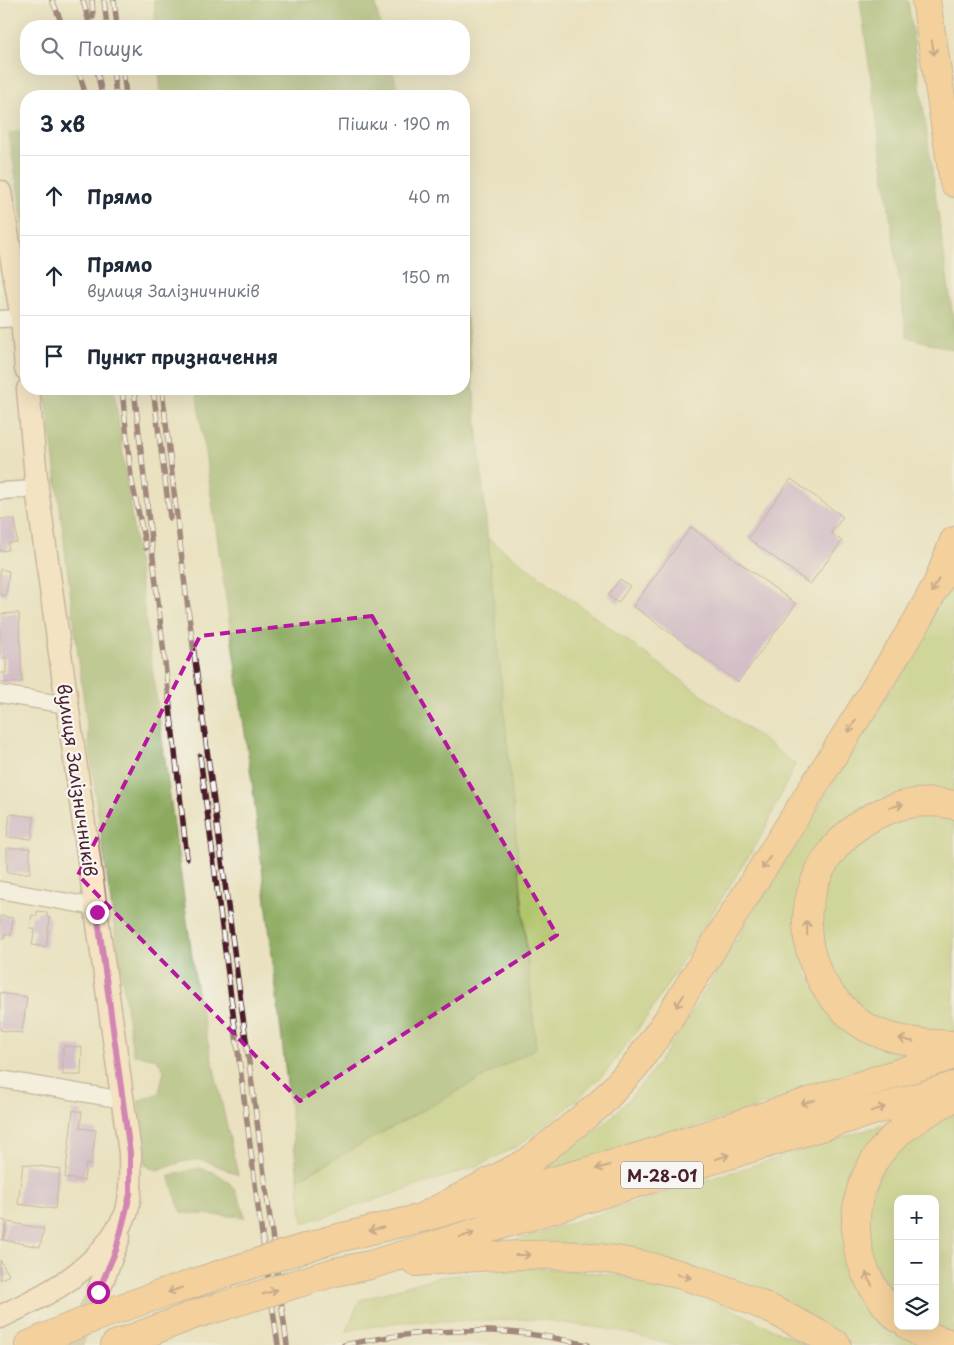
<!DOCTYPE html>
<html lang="uk">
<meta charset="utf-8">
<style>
body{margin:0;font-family:"Playpen Sans",sans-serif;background:#f6f6f7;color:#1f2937}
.controls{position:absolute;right:15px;bottom:15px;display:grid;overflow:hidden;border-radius:10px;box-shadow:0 5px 20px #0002}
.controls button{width:45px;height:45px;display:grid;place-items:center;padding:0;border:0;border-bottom:1px solid #e0e1e3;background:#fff;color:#1f2937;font:25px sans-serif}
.stop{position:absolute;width:15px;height:15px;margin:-11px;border:4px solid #b5179e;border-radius:50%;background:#fff}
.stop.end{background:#b5179e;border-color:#fff;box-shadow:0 1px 5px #0008}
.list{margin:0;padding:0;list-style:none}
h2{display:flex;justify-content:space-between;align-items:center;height:65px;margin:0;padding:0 20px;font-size:21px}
h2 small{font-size:16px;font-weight:400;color:#747a83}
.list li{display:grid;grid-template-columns:32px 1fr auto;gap:15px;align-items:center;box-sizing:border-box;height:80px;padding:0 20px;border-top:1px solid #e0e1e3}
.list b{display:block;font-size:19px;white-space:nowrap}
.list p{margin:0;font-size:16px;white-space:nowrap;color:#747a83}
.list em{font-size:16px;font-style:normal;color:#747a83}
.icon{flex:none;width:28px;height:28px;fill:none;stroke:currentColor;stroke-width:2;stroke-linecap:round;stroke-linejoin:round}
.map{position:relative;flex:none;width:954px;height:1345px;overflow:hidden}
.search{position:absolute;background:#fff;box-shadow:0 5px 20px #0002;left:20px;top:20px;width:450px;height:55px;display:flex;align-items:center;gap:12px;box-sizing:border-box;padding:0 18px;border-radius:20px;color:#747a83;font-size:19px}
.panel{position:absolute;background:#fff;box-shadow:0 5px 20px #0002;left:20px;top:90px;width:450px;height:305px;border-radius:20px}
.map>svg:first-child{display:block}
.green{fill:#b1c56a;stroke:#7e724a}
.forest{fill:#8caa5e;stroke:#6b6444}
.building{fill:#bb96d4}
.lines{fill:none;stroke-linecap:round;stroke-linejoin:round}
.secondary-tunnel{stroke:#c9baa1;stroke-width:22;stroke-dasharray:22 11;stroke-linecap:butt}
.street-casing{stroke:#9a8075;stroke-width:19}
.secondary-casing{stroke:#9a8075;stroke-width:25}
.highway-casing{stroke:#9a8075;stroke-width:30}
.street{stroke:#fff;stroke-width:16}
.secondary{stroke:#ffe4c6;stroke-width:22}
.highway{stroke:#ffbb71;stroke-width:28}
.rail-casing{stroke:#4a1f2b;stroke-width:5.5}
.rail{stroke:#f6f6f2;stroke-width:4;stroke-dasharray:11;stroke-linecap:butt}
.highway-bridge-casing{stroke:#9a8075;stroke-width:30;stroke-linecap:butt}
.highway-bridge{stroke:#ffbb71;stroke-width:28}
.oneway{stroke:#9b654a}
.route{stroke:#b5179e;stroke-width:6}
.marked{fill:none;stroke:#b5179e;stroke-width:4;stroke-dasharray:10 6;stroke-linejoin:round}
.labels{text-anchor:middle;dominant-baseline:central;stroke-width:4.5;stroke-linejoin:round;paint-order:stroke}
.shield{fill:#f6f6f2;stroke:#7e6067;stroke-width:1}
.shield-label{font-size:16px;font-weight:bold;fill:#4a1f2b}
.street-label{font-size:18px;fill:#4a1f2b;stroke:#f6f6f2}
</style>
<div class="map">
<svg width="954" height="1345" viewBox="0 0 954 1345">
<rect width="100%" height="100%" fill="#f6f6f2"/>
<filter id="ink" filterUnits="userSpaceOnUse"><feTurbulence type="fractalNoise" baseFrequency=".02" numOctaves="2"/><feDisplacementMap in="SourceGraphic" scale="10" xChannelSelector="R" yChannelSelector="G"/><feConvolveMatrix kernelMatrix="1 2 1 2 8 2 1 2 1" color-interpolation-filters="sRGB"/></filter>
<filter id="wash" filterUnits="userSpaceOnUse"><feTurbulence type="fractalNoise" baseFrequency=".0096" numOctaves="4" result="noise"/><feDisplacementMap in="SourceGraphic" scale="20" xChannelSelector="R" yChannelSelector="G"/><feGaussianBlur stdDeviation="1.12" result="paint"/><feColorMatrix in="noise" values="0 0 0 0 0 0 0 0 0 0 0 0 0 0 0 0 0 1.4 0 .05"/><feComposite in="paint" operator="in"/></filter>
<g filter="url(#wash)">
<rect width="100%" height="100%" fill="#e9e1bf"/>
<!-- green -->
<path class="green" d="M 487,538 L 762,739 L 795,764 L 763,833 L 649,1014 L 607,1071 L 563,1112 L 519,1145 L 478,1166 L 303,1223 L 298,1179 L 536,1048 Z
M 954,568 L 954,795 L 838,827 L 806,975 L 924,1054 L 514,1184 C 542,1167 571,1151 597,1130 C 632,1101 658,1065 682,1028 L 900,674 L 927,629 Z
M 954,812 L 954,1033 L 891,1029 L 862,1016 L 827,976 L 814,914 L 831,863 L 889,815 Z
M 954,1110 L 954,1335 L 935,1326 L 935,1199 L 898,1199 L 898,1305 L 867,1252 L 867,1204 L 889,1154 Z
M 901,1119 L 868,1151 L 853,1171 L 846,1196 L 843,1226 L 922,1345 L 853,1345 L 775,1301 L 491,1248 Z
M 533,1267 L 616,1275 L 702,1295 L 806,1345 L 672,1345 L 615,1330 L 536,1319 L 398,1322 L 346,1331 L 360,1300 L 438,1277 Z"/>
<!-- forest -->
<path class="forest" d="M 154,0 L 375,0 L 380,26 L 156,26 Z
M 860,0 L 908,0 L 954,325 L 954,350 L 907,337 Z
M 159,69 L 392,69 L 400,96 L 161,96 Z
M 26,129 L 26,243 L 9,134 Z
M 464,308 L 467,319 L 536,1048 L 298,1179 L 253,789 L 196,389 L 464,389 Z
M 45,389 L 114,389 L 197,993 L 238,1175 L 207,1161 L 195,1160 L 182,1162 L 157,1170 L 145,1165 L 138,1101 L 159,1093 L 164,1070 L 157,1059 L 133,1054 L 98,815 Z
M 198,1168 C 229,1174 237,1188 245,1217 L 181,1213 L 169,1176 Z"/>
<g id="blocks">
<!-- building -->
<path class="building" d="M 791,479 L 843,517 L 831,533 L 842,541 L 810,584 L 748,538 Z
M 0,519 L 15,519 L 17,542 L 8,543 L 8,550 L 0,551 Z
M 691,527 L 796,604 L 738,682 L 633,606 Z
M 0,569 L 9,571 L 6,595 L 0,595 Z
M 620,579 L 630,586 L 618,603 L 608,595 Z
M 19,613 L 22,682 L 1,683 L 0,673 L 6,673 L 6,658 L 0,658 L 0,614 Z
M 10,814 L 34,817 L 32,839 L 7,837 Z
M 7,848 L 30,848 L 30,873 L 7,873 Z
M 37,911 L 47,912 L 47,917 L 50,918 L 46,947 L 32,945 L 35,929 L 30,929 L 32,915 L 37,916 Z
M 0,916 L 13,918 L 11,935 L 5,934 L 4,938 L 0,938 Z
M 0,993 L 27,997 L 22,1033 L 0,1030 Z
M 63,1046 L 82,1047 L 81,1075 L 63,1075 Z
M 73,1110 L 82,1112 L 80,1128 L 96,1130 L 91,1165 L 86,1164 L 84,1181 L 65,1178 Z
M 23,1164 L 60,1169 L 55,1209 L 18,1204 Z
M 0,1220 L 6,1221 L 3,1240 L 0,1240 Z
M 8,1222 L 44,1229 L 40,1247 L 4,1240 Z
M 0,1260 L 9,1275 L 0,1280 Z"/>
</g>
</g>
<g filter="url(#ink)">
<use href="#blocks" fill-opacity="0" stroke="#9a8075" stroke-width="1"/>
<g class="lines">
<!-- secondary-tunnel -->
<path class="secondary-tunnel" d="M 72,1345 L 98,1292"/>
<!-- street casing -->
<g class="street-casing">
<path id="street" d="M 0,319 L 22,318
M 0,491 L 37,489
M 0,694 L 67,705
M 0,890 L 96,907
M 0,1079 L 123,1100"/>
</g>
<!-- secondary casing -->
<g class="secondary-casing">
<path id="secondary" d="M 0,192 L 22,318 L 26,369
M 98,1292 L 119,1237
M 0,1317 C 44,1296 90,1274 116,1231 C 119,1226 124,1220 126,1214 C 132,1195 130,1173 130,1153 L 37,489 L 28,389"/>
</g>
<!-- highway casing -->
<g class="highway-casing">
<path id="highway" d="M 926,0 L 954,183
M 954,805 C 865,786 784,873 813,960 C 818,976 826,990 837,1002 C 849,1015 860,1026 876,1032 C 901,1042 927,1044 954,1045
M 421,1218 L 528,1162 L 600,1104 L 635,1066 L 667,1021 L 916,623 L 938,582 L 954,541
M 330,1240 L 421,1218 L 632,1159 L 954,1055
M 416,1262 C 463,1258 510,1254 557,1255 C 656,1257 753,1294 837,1345
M 335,1272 L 370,1265 L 954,1086
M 898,1318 C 842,1266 841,1183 899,1132 C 915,1118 936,1108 954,1097
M 909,1326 L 924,1335 L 954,1345
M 29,1345 C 91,1316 157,1296 221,1274
M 115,1345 L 196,1314 L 223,1306"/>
</g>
<!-- street -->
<use href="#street" class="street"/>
<!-- secondary -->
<use href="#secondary" class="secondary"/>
<!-- highway -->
<use href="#highway" class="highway"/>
<!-- rail casing -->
<g class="rail-casing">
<path id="rail" d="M 52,0 L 63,26
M 83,0 L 90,26
M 92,0 L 93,17
M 104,0 L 107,26
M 114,0 L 117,26
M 78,69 L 86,96
M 97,69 L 102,96
M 113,69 L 116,96
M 123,69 L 126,96
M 122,389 L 131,477 L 146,548
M 134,389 L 187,858
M 153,389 L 170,518
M 162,389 L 185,586 L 287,1345
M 200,756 L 258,1207 L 278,1345
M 344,1345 C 397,1334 454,1328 508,1332 C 535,1334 562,1339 588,1345"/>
</g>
<!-- rail -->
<use href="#rail" class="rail"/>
<!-- highway-bridge casing -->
<g class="highway-bridge-casing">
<path id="highway-bridge" d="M 221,1274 L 330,1240
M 223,1306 L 335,1272"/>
</g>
<!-- highway-bridge -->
<use href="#highway-bridge" class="highway-bridge"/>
</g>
<!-- one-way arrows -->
<defs><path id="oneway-shaft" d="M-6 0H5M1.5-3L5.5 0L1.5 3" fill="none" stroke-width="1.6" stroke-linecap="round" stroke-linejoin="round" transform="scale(1.25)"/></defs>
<g class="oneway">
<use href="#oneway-shaft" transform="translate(933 48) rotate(81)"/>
<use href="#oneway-shaft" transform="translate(935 586) rotate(117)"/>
<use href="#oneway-shaft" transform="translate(852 726) rotate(122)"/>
<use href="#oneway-shaft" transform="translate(896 806) rotate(-14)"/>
<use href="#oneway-shaft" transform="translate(766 863) rotate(122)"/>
<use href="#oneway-shaft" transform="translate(807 928) rotate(-92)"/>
<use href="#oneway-shaft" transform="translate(680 1001) rotate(122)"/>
<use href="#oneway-shaft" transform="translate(906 1040) rotate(-166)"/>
<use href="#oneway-shaft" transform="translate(808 1102) rotate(162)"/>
<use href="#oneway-shaft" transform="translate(878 1109) rotate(-17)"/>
<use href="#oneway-shaft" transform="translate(722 1157) rotate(-17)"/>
<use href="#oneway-shaft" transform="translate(603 1167) rotate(164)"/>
<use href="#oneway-shaft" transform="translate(376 1229) rotate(166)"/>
<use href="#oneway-shaft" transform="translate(467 1235) rotate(-17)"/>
<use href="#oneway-shaft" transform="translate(523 1255)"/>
<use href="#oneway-shaft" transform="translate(684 1276) rotate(16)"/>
<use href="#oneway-shaft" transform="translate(869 1279) rotate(-115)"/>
<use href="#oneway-shaft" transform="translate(175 1290) rotate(161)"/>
<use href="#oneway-shaft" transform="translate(270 1292) rotate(-17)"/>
</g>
</g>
<g class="lines" filter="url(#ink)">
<!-- route -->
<path class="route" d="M 97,912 L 130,1153 L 130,1194 L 125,1215 L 116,1250 L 98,1292"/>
</g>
<!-- marked area -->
<path d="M0 0H954V1345H0ZM 372,616 L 557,935 L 300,1101 L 78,875 L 200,636 Z" fill="#e9e1bf" fill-opacity=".55" fill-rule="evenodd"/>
<path class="marked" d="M 372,616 L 557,935 L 300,1101 L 78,875 L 200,636 Z"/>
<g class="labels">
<!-- shield labels -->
<rect class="shield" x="621" y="1161.5" width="82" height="27" rx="4"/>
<g class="shield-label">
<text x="662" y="1175">М-28-01</text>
</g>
<!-- street labels -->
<g class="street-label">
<text transform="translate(78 780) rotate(82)">вулиця Залізничників</text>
</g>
</g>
</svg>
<div class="controls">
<button>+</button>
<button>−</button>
<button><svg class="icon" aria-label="layers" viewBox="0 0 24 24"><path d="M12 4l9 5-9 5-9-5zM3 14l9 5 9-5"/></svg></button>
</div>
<div class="stop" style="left:98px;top:1292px"></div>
<div class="stop end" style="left:97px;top:912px"></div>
<div class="search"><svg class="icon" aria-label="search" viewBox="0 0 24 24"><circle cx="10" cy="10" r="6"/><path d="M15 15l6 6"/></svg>Пошук</div>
<section class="panel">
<h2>3 хв<small>Пішки · 190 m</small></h2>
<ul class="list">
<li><svg class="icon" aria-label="ahead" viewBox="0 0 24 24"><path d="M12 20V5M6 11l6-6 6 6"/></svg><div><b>Прямо</b></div><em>40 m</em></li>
<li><svg class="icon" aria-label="ahead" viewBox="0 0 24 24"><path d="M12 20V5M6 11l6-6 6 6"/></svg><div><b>Прямо</b><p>вулиця Залізничників</p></div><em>150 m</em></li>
<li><svg class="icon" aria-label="arrive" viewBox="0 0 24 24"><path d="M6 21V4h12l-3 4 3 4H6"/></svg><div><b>Пункт призначення</b></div></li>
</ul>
</section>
</div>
